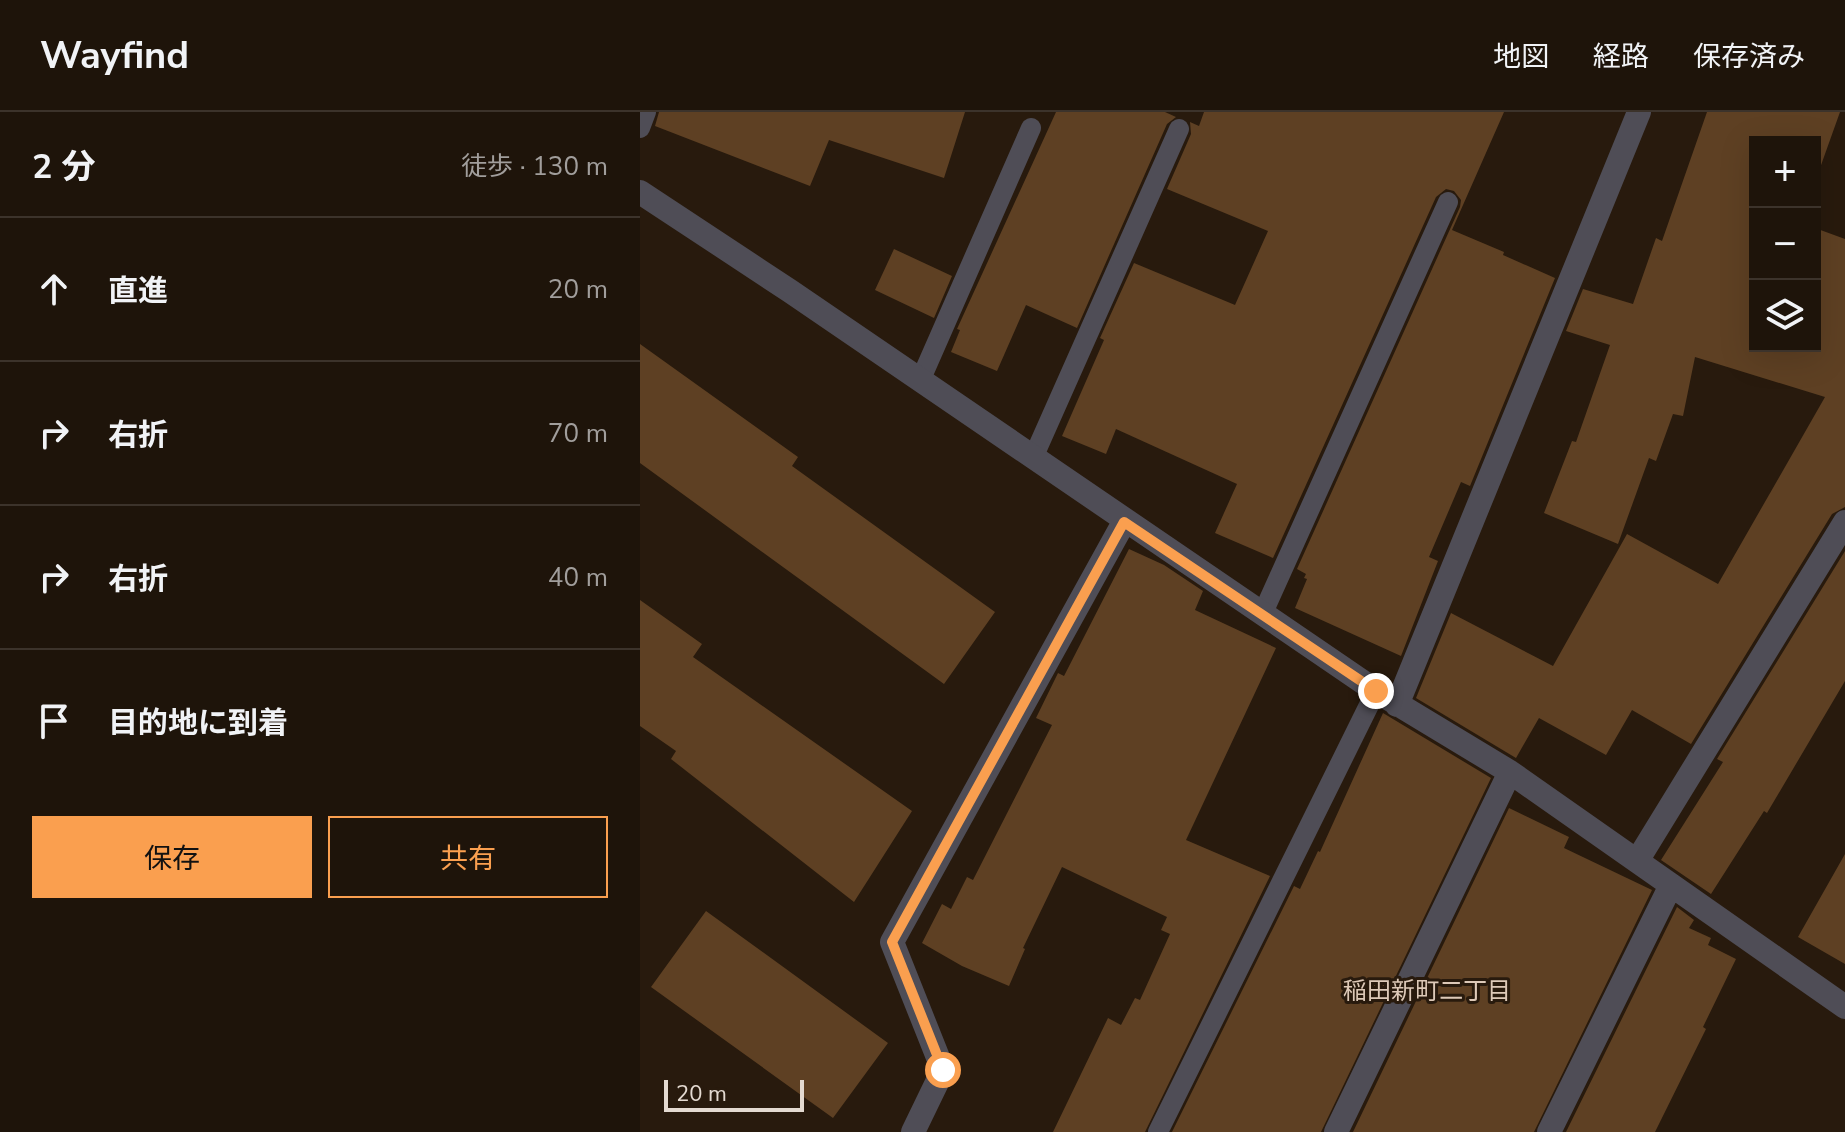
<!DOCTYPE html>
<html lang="ja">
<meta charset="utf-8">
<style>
body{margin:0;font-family:"Nunito Sans","Noto Sans JP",sans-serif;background:#261d13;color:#f1f3f6}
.controls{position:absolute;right:24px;top:24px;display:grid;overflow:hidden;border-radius:0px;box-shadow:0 8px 32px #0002}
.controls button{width:72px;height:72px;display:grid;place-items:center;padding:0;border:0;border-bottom:2px solid #3c332b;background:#1e140a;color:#f1f3f6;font:40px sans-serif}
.scale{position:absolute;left:24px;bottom:20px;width:140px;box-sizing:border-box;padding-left:8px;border:4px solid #e4dad1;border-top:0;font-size:22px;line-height:28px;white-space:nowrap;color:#e4dad1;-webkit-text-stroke:6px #281a0d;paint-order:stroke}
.stop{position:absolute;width:24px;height:24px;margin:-18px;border:6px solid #fa9f4f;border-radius:50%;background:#fff}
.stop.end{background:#fa9f4f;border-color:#fff;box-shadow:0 2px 8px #0008}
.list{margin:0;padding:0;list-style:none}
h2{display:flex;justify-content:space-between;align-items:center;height:104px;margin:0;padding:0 32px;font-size:34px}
h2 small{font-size:26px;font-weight:400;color:#a19e9c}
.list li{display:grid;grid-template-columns:52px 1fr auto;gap:24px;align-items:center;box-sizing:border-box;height:144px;padding:0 32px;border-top:2px solid #3c332b}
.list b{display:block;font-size:30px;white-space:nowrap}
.list em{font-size:26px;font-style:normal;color:#a19e9c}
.actions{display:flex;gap:16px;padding:24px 32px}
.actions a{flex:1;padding:18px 0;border:2px solid #fa9f4f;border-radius:0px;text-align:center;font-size:28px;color:#fa9f4f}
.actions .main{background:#fa9f4f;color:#111}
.icon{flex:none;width:44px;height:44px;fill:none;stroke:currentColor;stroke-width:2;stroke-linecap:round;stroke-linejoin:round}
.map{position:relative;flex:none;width:1205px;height:1020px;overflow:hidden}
header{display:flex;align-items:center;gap:48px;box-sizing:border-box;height:112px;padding:0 40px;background:#1e140a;border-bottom:2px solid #3c332b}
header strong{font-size:38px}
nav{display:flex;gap:44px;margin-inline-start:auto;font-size:28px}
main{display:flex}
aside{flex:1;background:#1e140a}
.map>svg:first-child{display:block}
.building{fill:#5e4023}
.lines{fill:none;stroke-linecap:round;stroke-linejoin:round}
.lane{stroke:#4f4d56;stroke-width:20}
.street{stroke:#4f4d56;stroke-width:24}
.route{stroke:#fa9f4f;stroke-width:10}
.labels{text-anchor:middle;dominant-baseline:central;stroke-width:6;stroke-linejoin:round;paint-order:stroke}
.neighbourhood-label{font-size:24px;fill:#ddc9b8;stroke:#281a0d}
</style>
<header>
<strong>Wayfind</strong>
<nav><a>地図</a><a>経路</a><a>保存済み</a></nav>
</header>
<main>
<aside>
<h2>2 分<small>徒歩 · 130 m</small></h2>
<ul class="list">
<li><svg class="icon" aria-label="ahead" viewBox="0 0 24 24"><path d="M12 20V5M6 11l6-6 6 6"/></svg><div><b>直進</b></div><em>20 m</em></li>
<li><svg class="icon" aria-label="right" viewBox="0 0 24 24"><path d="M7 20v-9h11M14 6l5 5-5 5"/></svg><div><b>右折</b></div><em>70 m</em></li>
<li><svg class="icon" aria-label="right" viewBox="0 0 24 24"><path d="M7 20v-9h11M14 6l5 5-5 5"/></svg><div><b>右折</b></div><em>40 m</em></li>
<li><svg class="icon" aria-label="arrive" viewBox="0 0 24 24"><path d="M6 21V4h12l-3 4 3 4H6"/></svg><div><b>目的地に到着</b></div></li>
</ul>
<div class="actions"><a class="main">保存</a><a>共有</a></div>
</aside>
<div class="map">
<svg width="1205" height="1020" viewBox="0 0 1205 1020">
<rect width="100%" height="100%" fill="#281a0d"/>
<!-- building -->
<path class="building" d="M 19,0 L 325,0 L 304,66 L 189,28 L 170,74 L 15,14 Z
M 416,0 L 525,0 L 536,5 L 527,12 L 437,216 L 386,193 L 357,259 L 311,240 L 320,218 L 317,217 Z
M 564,0 L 864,0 L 812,118 L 864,140 L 863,143 L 915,166 L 830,374 L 821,370 L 789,445 L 798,449 L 761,544 L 655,496 L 667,467 L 664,466 L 666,462 L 657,457 L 820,95 L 821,88 L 814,79 L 806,77 L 796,85 L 633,446 L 575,421 L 597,372 L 476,317 L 466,342 L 422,324 L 464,228 L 460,226 L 494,151 L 595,193 L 628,119 L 527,77 L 551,22 L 550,10 L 559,14 Z
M 1067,0 L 1200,0 L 1175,70 L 1175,30 L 1115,30 L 1115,234 L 1175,234 L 1175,116 L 1205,127 L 1205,395 L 1192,402 L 1051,632 L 992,598 L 966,643 L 899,606 L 876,646 L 776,586 L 811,501 L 913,554 L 987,422 L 1078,472 L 1185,285 L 1055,245 L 1043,304 L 1033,302 L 1016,349 L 1009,346 L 978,432 L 904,401 L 932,329 L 936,330 L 970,233 L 926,219 L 943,177 L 993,192 L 1016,126 L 1022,129 Z
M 254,137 L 312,164 L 294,206 L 235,178 Z
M 0,232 L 158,345 L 152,354 L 355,500 L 304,572 L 0,351 Z
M 489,437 L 524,453 L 563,479 L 555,498 L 636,536 L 546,728 L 630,764 L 505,1020 L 413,1020 L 468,906 L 481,913 L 495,886 L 500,888 L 530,822 L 521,818 L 527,805 L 422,755 L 383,836 L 385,837 L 369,874 L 322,854 L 282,831 L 302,792 L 311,797 L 327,765 L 333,768 L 412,613 L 396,606 L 418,561 L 424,564 Z
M 1205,439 L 1205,569 L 1127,701 L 1124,699 L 1071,782 L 1021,748 L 1083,650 L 1077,647 Z
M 0,488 L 62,532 L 53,545 L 272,699 L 214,790 L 31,647 L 36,639 L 0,614 Z
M 743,601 L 851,666 L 681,1020 L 532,1020 L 654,774 L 660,777 L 678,739 L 680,740 Z
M 869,696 L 929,725 L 924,736 L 1012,778 L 894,1020 L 713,1020 Z
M 1205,742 L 1205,852 L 1158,825 Z
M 1037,795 L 1054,808 L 1049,816 L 1071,826 L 1068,833 L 1096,847 L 1063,915 L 1066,917 L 1015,1020 L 926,1020 Z
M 66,799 L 248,931 L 193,1006 L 11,875 Z"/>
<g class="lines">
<!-- lane -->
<path class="lane" d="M 0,16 L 6,0
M 280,269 L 391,16
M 393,346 L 539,17
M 622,503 L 808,90
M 518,1020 L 736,579"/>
<!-- street -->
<path class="street" d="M 0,80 L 150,179 L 736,579 L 870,660 L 1205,895
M 757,593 L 999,0
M 997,749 L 1205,410
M 273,1020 L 303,958 L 252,830 L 484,410
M 696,1020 L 870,660
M 909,1020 L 1031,773"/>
</g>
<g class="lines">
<!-- route -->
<path class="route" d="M 303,958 L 252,830 L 484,410 L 736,579"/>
</g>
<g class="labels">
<!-- neighbourhood labels -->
<g class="neighbourhood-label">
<text x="787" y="879">稲田新町二丁目</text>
</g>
</g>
</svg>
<div class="controls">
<button>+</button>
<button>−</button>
<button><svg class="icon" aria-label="layers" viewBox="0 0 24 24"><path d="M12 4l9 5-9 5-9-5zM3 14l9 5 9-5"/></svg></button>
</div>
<div class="scale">20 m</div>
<div class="stop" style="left:303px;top:958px"></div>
<div class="stop end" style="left:736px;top:579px"></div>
</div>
</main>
